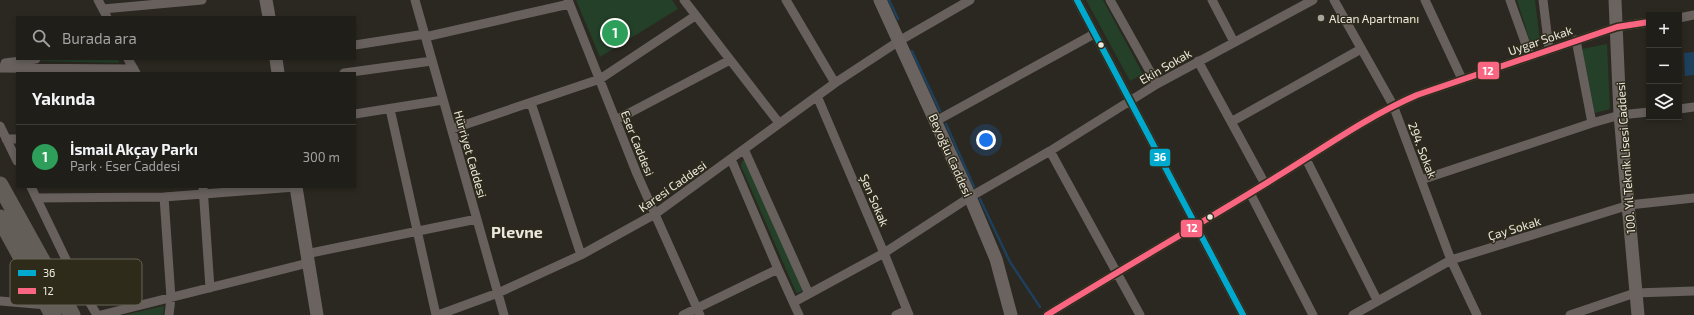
<!DOCTYPE html>
<html lang="tr">
<meta charset="utf-8">
<style>
body{margin:0;font-family:"Exo 2",sans-serif;background:#2d2b25;color:#f1f3f6}
.controls{position:absolute;right:12px;top:12px;display:grid;overflow:hidden;border-radius:0px;box-shadow:0 2px 6px #0003}
.controls button{width:36px;height:36px;display:grid;place-items:center;padding:0;border:0;border-bottom:1px solid #3d3c37;background:#201e18;color:#f1f3f6;font:20px sans-serif}
.you{position:absolute;left:986px;top:140px;width:14px;height:14px;margin:-10px;border:3px solid #fff;border-radius:50%;background:#1a73e8;box-shadow:0 0 0 6px #1a73e833}
.badge{display:grid;place-items:center;width:26px;height:26px;border-radius:50%;background:#2563eb;color:#fff;font-size:13px;font-weight:700}
.pin{position:absolute;translate:-50% -50%;border:2px solid #fff;box-shadow:0 1px 4px #0006}
.list{margin:0;padding:0;list-style:none}
h2{display:flex;justify-content:space-between;align-items:center;height:52px;margin:0;padding:0 16px;font-size:17px}
h2 small{font-size:13px;font-weight:400;color:#a2a2a2}
.list li{display:grid;grid-template-columns:26px 1fr auto;gap:12px;align-items:center;box-sizing:border-box;height:64px;padding:0 16px;border-top:1px solid #3d3c37}
.list b{display:block;font-size:15px;white-space:nowrap}
.list p{margin:0;font-size:13px;white-space:nowrap;color:#a2a2a2}
.list em{font-size:13px;font-style:normal;color:#a2a2a2}
.icon{flex:none;width:22px;height:22px;fill:none;stroke:currentColor;stroke-width:2;stroke-linecap:round;stroke-linejoin:round}
.map{position:relative;flex:none;width:1694px;height:315px;overflow:hidden}
.search{position:absolute;background:#201e18;box-shadow:0 2px 6px #0003;left:16px;top:16px;width:340px;height:44px;display:flex;align-items:center;gap:10px;box-sizing:border-box;padding:0 14px;border-radius:0px;color:#a2a2a2;font-size:15px}
.panel{position:absolute;background:#201e18;box-shadow:0 2px 6px #0003;left:16px;top:72px;width:340px;height:116px;border-radius:0px}
.map>svg:first-child{display:block}
.green{fill:#244028}
.water{fill:#1e405d}
.lines{fill:none;stroke-linecap:round;stroke-linejoin:round}
.stream{stroke:#1e405d;stroke-width:2.5}
.street{stroke:#67605d;stroke-width:9}
.secondary{stroke:#6a635f;stroke-width:13}
.highway{stroke:#645e58;stroke-width:17}
.bus-1-casing{stroke:#2f2b1b;stroke-width:9}
.bus-2-casing{stroke:#2f2b1b;stroke-width:9}
.bus-1{stroke:#00a9ce;stroke-width:6}
.bus-2{stroke:#fa6682;stroke-width:6}
.poi-dot{fill:#a7a59c;stroke:#2f2b1b;stroke-width:1.5}
.bus-dot{fill:#ebe8df;stroke:#2f2b1b;stroke-width:1.5}
.labels{text-anchor:middle;dominant-baseline:central;stroke-width:3;stroke-linejoin:round;paint-order:stroke}
.poi-label{font-size:12px;fill:#ebe8df;stroke:#2f2b1b;text-anchor:start}
.street-label{font-size:12px;fill:#ebe8df;stroke:#2f2b1b}
.district-label{font-size:16px;font-weight:bold;fill:#ebe8df;stroke:#2f2b1b}
.key{fill:#2f2b1b;stroke:#676456;stroke-width:1}
.key-label{font-size:11px;fill:#ebe8df}
.line-badge{stroke:#2f2b1b;stroke-width:1.5}
.badge-label{font-size:11px;text-anchor:middle;font-weight:bold;fill:#fff}
</style>
<div class="map">
<svg width="1694" height="315" viewBox="0 0 1694 315">
<rect width="100%" height="100%" fill="#2a2820"/>
<!-- green -->
<path class="green" d="M 576,0 L 672,0 L 678,9 L 600,57 Z
M 1086,0 L 1103,0 L 1143,74 L 1130,81 Z
M 1517,0 L 1535,0 L 1540,41 L 1531,45 Z
M 1607,44 L 1610,109 L 1595,113 L 1582,49 Z
M 56,59 L 118,59 L 119,63 L 36,61 Z
M 745,160 L 803,291 L 797,293 L 796,292 L 741,166 L 742,161 Z
M 164,306 L 163,315 L 124,315 Z"/>
<!-- water -->
<path class="water" d="M 1694,52 L 1694,75 L 1685,76 L 1684,53 Z"/>
<g class="lines">
<!-- stream -->
<path class="stream" d="M 889,0 L 898,19
M 912,51 L 940,111
M 946,124 L 974,187
M 980,199 L 1010,262 L 1040,307"/>
<!-- street -->
<path class="street" d="M 98,0 L 107,17
M 415,0 L 504,315
M 568,0 L 637,174 L 700,315
M 684,0 L 779,123
M 786,0 L 835,83
M 1077,0 L 1243,315
M 1110,0 L 1157,84
M 1212,0 L 1234,42
M 1334,0 L 1393,105 L 1451,260 L 1477,315
M 1425,0 L 1462,79
M 1510,0 L 1530,56
M 1543,0 L 1549,49
M 103,9 L 202,0
M 1679,18 L 1694,15
M 425,37 L 569,4
M 1576,40 L 1592,123
M 355,45 L 425,34
M 128,59 L 136,73
M 1198,61 L 1265,184
M 5,63 L 36,59
M 0,68 L 134,69
M 344,73 L 432,61
M 817,96 L 884,253 L 909,315
M 531,103 L 581,255
M 390,109 L 436,315
M 1679,109 L 1694,107
M 355,114 L 443,100
M 616,120 L 730,60
M 936,121 L 1094,34
M 1231,122 L 1361,49
M 0,126 L 17,161
M 452,129 L 600,79 L 695,16
M 6,139 L 17,139
M 744,149 L 809,294
M 1050,151 L 1140,315
M 731,159 L 778,269 L 799,315
M 1306,159 L 1377,300
M 1421,180 L 1592,123 L 1620,115 L 1649,112
M 31,187 L 74,276 L 97,315
M 203,187 L 210,288
M 1250,193 L 1313,315
M 164,197 L 171,298 L 169,315
M 36,198 L 164,197 L 295,187
M 306,254 L 477,219
M 0,301 L 47,305
M 794,302 L 884,253 L 970,197 L 1050,151 L 1157,84 L 1313,0
M 101,315 L 308,263
M 438,315 L 498,293 L 581,255 L 655,214 L 835,83 L 899,41 L 970,0
M 683,315 L 778,269
M 896,315 L 907,310
M 1047,315 C 1122,269 1198,225 1273,179 C 1321,150 1366,117 1417,95 L 1617,27 L 1649,22
M 1353,315 L 1451,260 L 1629,205 L 1694,198
M 1570,315 L 1635,293 L 1694,291"/>
<!-- secondary -->
<path class="secondary" d="M 266,0 L 269,17
M 880,0 L 970,197 L 996,259 L 1011,315
M 1615,0 L 1620,115 L 1638,315
M 276,59 L 278,73
M 296,187 L 317,315"/>
<!-- highway -->
<path class="highway" d="M 0,185 L 72,315
M 0,218 L 53,315"/>
<!-- bus-1 casing -->
<g class="bus-1-casing">
<path id="bus-1" d="M 1077,0 L 1243,315"/>
</g>
<!-- bus-2 casing -->
<g class="bus-2-casing">
<path id="bus-2" d="M 1047,315 C 1122,269 1198,225 1273,179 C 1321,150 1366,117 1417,95 L 1617,27 L 1649,22"/>
</g>
<!-- bus-1 -->
<use href="#bus-1" class="bus-1"/>
<!-- bus-2 -->
<use href="#bus-2" class="bus-2"/>
</g>
<!-- markers -->
<circle class="poi-dot" cx="1321" cy="18" r="4"/>
<g class="bus-dot">
<circle cx="1101" cy="45" r="3.5"/>
<circle cx="1210" cy="217" r="3.5"/>
</g>
<g class="labels">
<!-- poi labels -->
<g class="poi-label">
<text x="1329" y="18">Alcan Apartmanı</text>
</g>
<!-- street labels -->
<g class="street-label">
<text transform="translate(1540 40) rotate(-19)">Uygar Sokak</text>
<text transform="translate(1165 66) rotate(-30)">Ekin Sokak</text>
<text transform="translate(638 143) rotate(68)">Eser Caddesi</text>
<text transform="translate(1423 150) rotate(69)">294. Sokak</text>
<text transform="translate(471 154) rotate(74)">Hürriyet Caddesi</text>
<text transform="translate(951 155) rotate(66)">Beyoğlu Caddesi</text>
<text transform="translate(1625 158) rotate(-94)">100. Yıl Teknik Lisesi Caddesi</text>
<text transform="translate(672 186) rotate(-35)">Karesi Caddesi</text>
<text transform="translate(875 200) rotate(67)">Şen Sokak</text>
<text transform="translate(1514 228) rotate(-17)">Çay Sokak</text>
</g>
<!-- district labels -->
<g class="district-label">
<text x="517" y="231">Plevne</text>
</g>
</g>
<!-- legend -->
<rect x="10" y="259" width="132" height="46" rx="6" class="key"/>
<rect x="18" y="270" width="18" height="6" fill="#00a9ce"/>
<rect x="18" y="288" width="18" height="6" fill="#fa6682"/>
<g class="key-label">
<text x="43" y="277">36</text>
<text x="43" y="295">12</text>
</g>
<g class="line-badge">
<rect x="1477" y="61" width="23" height="19" rx="4" fill="#fa6682"/>
<rect x="1149" y="148" width="22" height="19" rx="4" fill="#00a9ce"/>
<rect x="1180" y="219" width="23" height="19" rx="4" fill="#fa6682"/>
</g>
<g class="badge-label">
<text x="1488" y="75">12</text>
<text x="1160" y="161">36</text>
<text x="1192" y="232">12</text>
</g>
</svg>
<div class="controls">
<button>+</button>
<button>−</button>
<button><svg class="icon" aria-label="layers" viewBox="0 0 24 24"><path d="M12 4l9 5-9 5-9-5zM3 14l9 5 9-5"/></svg></button>
</div>
<div class="you"></div>
<div class="pin badge" style="left:615px;top:33px;background:#2e9e5b">1</div>
<div class="search"><svg class="icon" aria-label="search" viewBox="0 0 24 24"><circle cx="10" cy="10" r="6"/><path d="M15 15l6 6"/></svg>Burada ara</div>
<section class="panel">
<h2>Yakında<small></small></h2>
<ul class="list">
<li><span class="badge" style="background:#2e9e5b">1</span><div><b>İsmail Akçay Parkı</b><p>Park · Eser Caddesi</p></div><em>300 m</em></li>
</ul>
</section>
</div>
